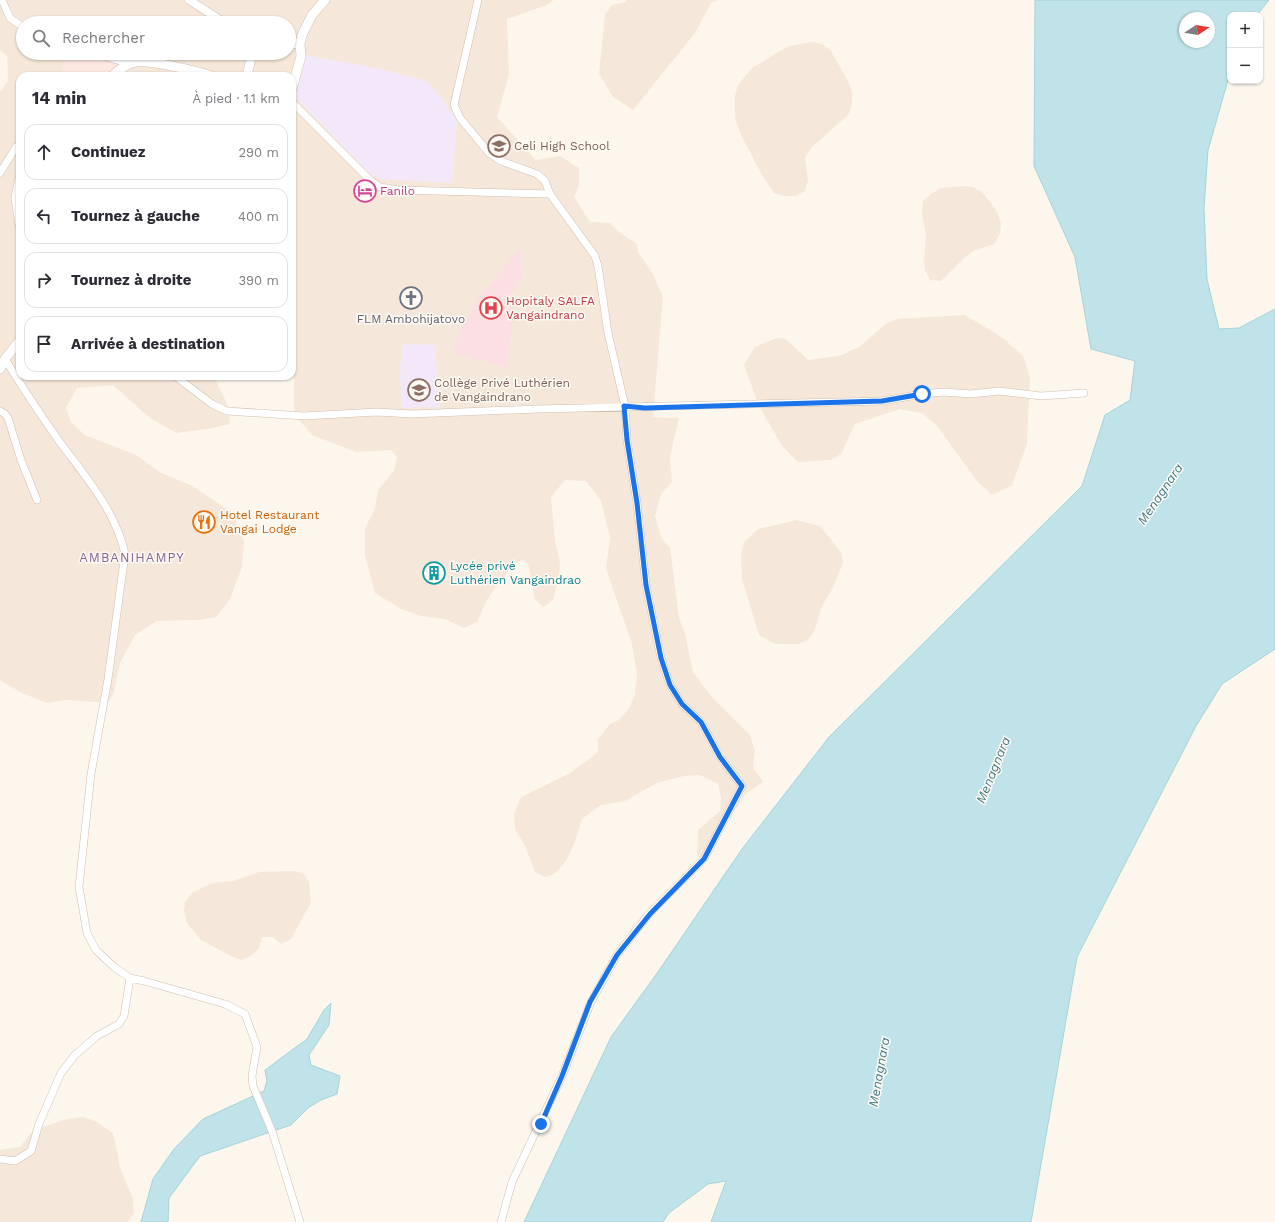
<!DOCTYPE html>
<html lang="fr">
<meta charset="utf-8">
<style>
body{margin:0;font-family:"Work Sans",sans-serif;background:#f2f2f3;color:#2b2b33}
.controls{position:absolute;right:12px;top:12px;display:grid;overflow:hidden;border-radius:8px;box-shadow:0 1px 3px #0004}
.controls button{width:36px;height:36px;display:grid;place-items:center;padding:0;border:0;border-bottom:1px solid #e1e1e2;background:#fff;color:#2b2b33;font:20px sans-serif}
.compass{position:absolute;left:1179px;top:12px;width:36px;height:36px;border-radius:50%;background:#fff;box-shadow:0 1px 3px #0004;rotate:78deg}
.stop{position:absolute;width:12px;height:12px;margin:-9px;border:3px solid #1a73e8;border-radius:50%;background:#fff}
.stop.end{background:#1a73e8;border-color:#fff;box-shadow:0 1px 4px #0008}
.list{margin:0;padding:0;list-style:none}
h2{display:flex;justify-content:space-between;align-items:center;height:52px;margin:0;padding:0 16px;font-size:17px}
h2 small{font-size:13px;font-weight:400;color:#7c7c81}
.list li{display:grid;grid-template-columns:26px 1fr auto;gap:12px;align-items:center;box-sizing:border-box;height:56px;margin:0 8px 8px;padding:0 8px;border:1px solid #e1e1e2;border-radius:12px}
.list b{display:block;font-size:15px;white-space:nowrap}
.list em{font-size:13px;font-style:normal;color:#7c7c81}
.icon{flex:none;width:22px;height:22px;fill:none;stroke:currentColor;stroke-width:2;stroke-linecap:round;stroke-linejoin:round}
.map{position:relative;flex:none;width:1275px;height:1222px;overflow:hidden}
.search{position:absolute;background:#fff;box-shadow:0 1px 3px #0004;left:16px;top:16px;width:280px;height:44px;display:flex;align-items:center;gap:10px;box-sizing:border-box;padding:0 14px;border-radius:22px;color:#7c7c81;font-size:15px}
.panel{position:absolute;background:#fff;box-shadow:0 1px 3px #0004;left:16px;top:72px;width:280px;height:308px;border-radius:12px}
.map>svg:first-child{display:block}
.residential{fill:#f5e8da;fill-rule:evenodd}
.commercial{fill:#fde8e0}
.education{fill:#f3e8fa}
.medical{fill:#fbdfe3}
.water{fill:#bfe3e8;stroke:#a5d3da;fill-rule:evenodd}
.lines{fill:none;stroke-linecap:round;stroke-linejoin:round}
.minor-casing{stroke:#d1beb0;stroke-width:8}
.tertiary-casing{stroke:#d1beb0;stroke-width:9}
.secondary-casing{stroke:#d6c0b0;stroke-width:10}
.minor{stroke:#fff;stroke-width:7}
.tertiary{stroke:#fff;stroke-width:8}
.secondary{stroke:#fff;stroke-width:9}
.route{stroke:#1a73e8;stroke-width:5}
.labels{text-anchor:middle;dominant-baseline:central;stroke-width:3;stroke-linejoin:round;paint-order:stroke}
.education-label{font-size:12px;fill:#785e54;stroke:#fffaf3;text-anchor:start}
.hotel-label{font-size:12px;fill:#b23c85;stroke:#fffaf3;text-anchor:start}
.health-label{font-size:12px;fill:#be3a42;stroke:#fffaf3;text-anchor:start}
.worship-label{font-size:12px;fill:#5b616d;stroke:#fffaf3}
.food-label{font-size:12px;fill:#c56008;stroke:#fffaf3;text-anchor:start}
.culture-label{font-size:12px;fill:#0d838f;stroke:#fffaf3;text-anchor:start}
.water-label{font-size:13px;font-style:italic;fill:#437c86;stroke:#fffaf3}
.neighbourhood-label{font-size:13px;letter-spacing:1px;fill:#846695;stroke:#fffaf3}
</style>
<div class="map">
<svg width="1275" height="1222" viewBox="0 0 1275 1222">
<rect width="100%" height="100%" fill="#fdf6ec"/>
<!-- residential -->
<path class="residential" d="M 0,0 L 554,0 L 547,5 L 507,19 L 509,75 L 497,117 L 536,160 L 560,156 L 579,168 L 579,185 L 574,197 L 590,222 L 610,223 L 620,233 L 637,244 L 638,252 L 653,274 L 663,297 L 653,417 L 679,418 L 670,457 L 672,482 L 661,494 L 655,516 L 662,540 L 670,547 L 679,618 L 685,633 L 693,672 L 710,695 L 750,735 L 755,751 L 753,767 L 763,782 L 746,794 L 711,846 L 705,862 L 697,855 L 698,830 L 720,811 L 721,798 L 718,784 L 700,775 L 684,776 L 657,783 L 625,801 L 601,805 L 582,819 L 575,842 L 566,861 L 554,874 L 545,877 L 535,872 L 525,846 L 515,829 L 514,814 L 521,797 L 570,773 L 592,757 L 598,751 L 598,739 L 610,724 L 619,720 L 629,708 L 635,695 L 637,674 L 632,644 L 606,569 L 610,536 L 601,501 L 586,481 L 565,480 L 551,497 L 555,541 L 560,562 L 559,577 L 553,600 L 543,607 L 535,599 L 530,573 L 528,564 L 523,560 L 512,564 L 502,582 L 494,589 L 486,602 L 477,622 L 464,628 L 445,619 L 421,616 L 401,609 L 375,593 L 365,556 L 365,528 L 375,509 L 378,490 L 394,471 L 397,457 L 391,450 L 356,452 L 312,435 L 294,414 L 294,379 L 292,361 L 292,76 L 20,76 L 20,376 L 214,376 L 228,406 L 230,424 L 208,429 L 176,433 L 150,418 L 113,385 L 77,388 L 66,408 L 71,422 L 85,435 L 136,455 L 160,472 L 192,486 L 233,513 L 244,542 L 242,567 L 230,599 L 216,617 L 198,620 L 157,621 L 135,635 L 120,663 L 114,692 L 108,703 L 66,700 L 47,703 L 22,693 L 0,680 L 0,92 L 8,81 L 7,56 L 0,50 ZM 23,23 L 289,23 L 289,53 L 23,53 Z
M 626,0 L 718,0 L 711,3 L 695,33 L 633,110 L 612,96 L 599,73 L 605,14 L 612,5 L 626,2 Z
M 812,42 L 822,44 L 831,51 L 848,81 L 852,91 L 852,103 L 849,114 L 811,148 L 805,158 L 808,180 L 805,191 L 795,196 L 784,196 L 774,193 L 762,175 L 741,135 L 735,118 L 735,96 L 738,85 L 752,68 L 780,51 L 790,46 Z
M 962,186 L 973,187 L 982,192 L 996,210 L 1001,223 L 1000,234 L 994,244 L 974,251 L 965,257 L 941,281 L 930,280 L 925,270 L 924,259 L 926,235 L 922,212 L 923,201 L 931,194 L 941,188 Z
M 965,315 L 1003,338 L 1023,356 L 1030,377 L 1027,444 L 1012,485 L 992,495 L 976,480 L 938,427 L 922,413 L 900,409 L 855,424 L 841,454 L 831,460 L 798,462 L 782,446 L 759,406 L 744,365 L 755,347 L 776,338 L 786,339 L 808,360 L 839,356 L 859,347 L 887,323 L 898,319 Z
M 797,520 L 820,526 L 841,552 L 843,563 L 833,588 L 821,608 L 815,630 L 808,640 L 798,644 L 775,644 L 759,635 L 742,579 L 741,555 L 744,542 L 758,529 Z
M 292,871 L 303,873 L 309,882 L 311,902 L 291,939 L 281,944 L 273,937 L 262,937 L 259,948 L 251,956 L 241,960 L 231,956 L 201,940 L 187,923 L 184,912 L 185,902 L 192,893 L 212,883 L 233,881 L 259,872 Z
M 83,1117 L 95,1121 L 113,1133 L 119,1160 L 119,1165 L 133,1199 L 134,1213 L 128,1222 L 0,1222 L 0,1150 L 20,1147 L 32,1132 L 37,1129 L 63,1120 Z"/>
<!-- commercial -->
<path class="commercial" d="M 64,53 L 91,53 L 123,63 L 111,76 L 62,76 Z"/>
<!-- education -->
<path class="education" d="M 305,55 L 385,70 L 423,80 L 430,84 L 443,100 L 457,122 L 452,183 L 380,179 L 370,174 L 295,97 Z
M 403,344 L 435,345 L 440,407 L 401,408 L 400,367 Z"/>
<!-- medical -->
<path class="medical" d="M 520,248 L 522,279 L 503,306 L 514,310 L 507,367 L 453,353 L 460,331 L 479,298 Z"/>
<!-- water -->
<path class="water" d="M 1035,0 L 1269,0 L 1257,15 L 1230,15 L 1230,73 L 1208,150 L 1204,208 L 1207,279 L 1219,329 L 1239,328 L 1275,309 L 1275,649 L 1222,684 L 1196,726 L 1077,957 L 1031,1222 L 711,1222 L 726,1181 L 708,1184 L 669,1213 L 663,1222 L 524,1222 L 611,1037 L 660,969 L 742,849 L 829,737 L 1082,486 L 1105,415 L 1130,400 L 1135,361 L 1091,349 L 1075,257 L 1034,166 ZM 1185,18 L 1209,18 L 1209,42 L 1185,42 Z
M 331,1003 L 329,1025 L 309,1055 L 311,1065 L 340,1076 L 337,1094 L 321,1100 L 308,1108 L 291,1125 L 200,1156 L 169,1198 L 168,1222 L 141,1222 L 153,1179 L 174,1149 L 203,1119 L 264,1091 L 267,1081 L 265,1070 L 307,1039 L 324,1010 Z"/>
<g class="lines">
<!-- minor casing -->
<g class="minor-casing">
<path id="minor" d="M 2,0 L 10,18 L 23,27
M 478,0 L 454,105 L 460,118 L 489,153 L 501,161 L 537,174 L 545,181 L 550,194 L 595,256 L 598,266 L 608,333 L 625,406 L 627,440 L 637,503 L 646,585 L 661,658 L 670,685 L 682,704 L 701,722 L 720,757 L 742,786 L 704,859 L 649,914 L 617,955 L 591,1002 L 562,1076 L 512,1182 L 501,1222
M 94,53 L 130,64
M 292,102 L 370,180 L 380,187 L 399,190 L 550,194
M 0,173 L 16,147 L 20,146
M 5,359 C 22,387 40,414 59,441 C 84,475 116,511 125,554 L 108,679 L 91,774 L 79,887 L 87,933 L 96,950 L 114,967 L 130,978 L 144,981 L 225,1004 L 245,1014 L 257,1047 L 252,1076 L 253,1086 L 272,1131 L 300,1222
M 175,376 L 212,404 L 227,411 L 304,416 L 377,412 L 412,414 L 538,409 L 882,401 L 922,394 L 944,392 L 971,394 L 999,391 L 1041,396 L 1084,393
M 0,411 L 5,414 L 8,418 L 21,460 L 37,500
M 0,1159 L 15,1161 L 31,1151 L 39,1124 L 61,1073 L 75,1055 L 97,1036 L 119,1024 L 124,1016 L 130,978"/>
</g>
<!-- tertiary casing -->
<g class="tertiary-casing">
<path id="tertiary" d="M 189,0 L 225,23"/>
</g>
<!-- secondary casing -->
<g class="secondary-casing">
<path id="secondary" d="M 289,43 L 300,44
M 112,76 C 119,70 127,63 136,62 C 152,60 196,71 212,76
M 247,76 L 252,53
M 292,89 L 301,56 L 300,44 L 302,35 L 312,15 L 325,0
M 20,178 L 16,198 L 20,225
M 0,369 L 5,359 L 20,340"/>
</g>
<!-- minor -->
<use href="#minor" class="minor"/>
<!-- tertiary -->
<use href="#tertiary" class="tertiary"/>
<!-- secondary -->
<use href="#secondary" class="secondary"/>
</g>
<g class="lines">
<!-- route -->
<path class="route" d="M 541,1124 L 562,1076 L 590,1002 L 617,955 L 650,914 L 704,859 L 742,786 L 720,757 L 701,722 L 682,704 L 670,685 L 661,658 L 646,585 L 637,503 L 627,440 L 624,406 L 645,408 L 882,401 L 922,394"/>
</g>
<!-- icons -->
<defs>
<g id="school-ring" transform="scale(1.15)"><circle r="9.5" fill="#fffaf3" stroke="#8d6e63" stroke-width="1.5"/><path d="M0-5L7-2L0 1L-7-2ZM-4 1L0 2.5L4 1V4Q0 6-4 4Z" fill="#8d6e63"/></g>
<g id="hotel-ring" transform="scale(1.15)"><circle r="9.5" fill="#fffaf3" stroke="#d1479c" stroke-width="1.5"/><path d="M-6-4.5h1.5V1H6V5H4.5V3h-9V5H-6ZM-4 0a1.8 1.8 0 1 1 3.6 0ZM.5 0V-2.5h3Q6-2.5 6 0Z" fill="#d1479c"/></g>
<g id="church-ring" transform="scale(1.15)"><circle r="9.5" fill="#fffaf3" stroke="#6b7280" stroke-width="1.5"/><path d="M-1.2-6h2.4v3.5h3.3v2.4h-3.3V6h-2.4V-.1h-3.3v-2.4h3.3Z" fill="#6b7280"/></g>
<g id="hospital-ring" transform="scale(1.15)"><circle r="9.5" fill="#fffaf3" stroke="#e0444e" stroke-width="1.5"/><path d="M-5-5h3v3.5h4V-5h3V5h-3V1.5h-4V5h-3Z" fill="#e0444e"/></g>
<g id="restaurant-ring" transform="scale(1.15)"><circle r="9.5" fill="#fffaf3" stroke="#e8710a" stroke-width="1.5"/><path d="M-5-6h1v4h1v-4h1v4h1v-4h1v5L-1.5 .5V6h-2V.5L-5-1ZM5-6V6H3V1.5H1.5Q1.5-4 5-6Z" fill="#e8710a"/></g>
<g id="building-ring" transform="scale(1.15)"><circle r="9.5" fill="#fffaf3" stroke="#0f9aa8" stroke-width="1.5"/><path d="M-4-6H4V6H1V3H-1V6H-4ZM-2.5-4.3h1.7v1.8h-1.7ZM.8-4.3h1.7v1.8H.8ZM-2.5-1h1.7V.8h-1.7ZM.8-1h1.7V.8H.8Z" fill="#0f9aa8"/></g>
</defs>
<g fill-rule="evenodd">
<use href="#school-ring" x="499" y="146"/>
<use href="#hotel-ring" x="365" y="191"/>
<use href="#church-ring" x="411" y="298"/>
<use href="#hospital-ring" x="491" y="308"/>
<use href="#school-ring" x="419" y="390"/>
<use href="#restaurant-ring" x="204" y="522"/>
<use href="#building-ring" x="434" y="573"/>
</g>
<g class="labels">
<!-- education labels -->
<g class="education-label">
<text x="514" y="146">Celi High School</text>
<text x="434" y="383">Collège Privé Luthérien<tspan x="434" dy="14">de Vangaindrano</tspan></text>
</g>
<!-- hotel labels -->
<g class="hotel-label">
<text x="380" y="191">Fanilo</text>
</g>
<!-- health labels -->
<g class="health-label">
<text x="506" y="301">Hopitaly SALFA<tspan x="506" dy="14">Vangaindrano</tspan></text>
</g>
<!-- worship labels -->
<g class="worship-label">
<text x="411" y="319">FLM Ambohijatovo</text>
</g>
<!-- food labels -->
<g class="food-label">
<text x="220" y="515">Hotel Restaurant<tspan x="220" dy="14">Vangai Lodge</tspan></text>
</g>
<!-- culture labels -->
<g class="culture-label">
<text x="450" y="566">Lycée privé<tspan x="450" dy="14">Luthérien Vangaindrao</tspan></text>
</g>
<!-- water labels -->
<g class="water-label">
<text transform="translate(1160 494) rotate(-56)">Menagnara</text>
<text transform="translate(993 770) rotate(-68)">Menagnara</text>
<text transform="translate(879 1072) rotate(-80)">Menagnara</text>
</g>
<!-- neighbourhood labels -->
<g class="neighbourhood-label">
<text x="132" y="557">AMBANIHAMPY</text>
</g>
</g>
</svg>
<div class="controls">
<button>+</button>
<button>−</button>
</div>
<svg class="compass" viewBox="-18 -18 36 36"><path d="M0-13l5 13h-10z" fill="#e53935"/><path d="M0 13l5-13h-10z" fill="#7c7c81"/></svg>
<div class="stop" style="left:922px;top:394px"></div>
<div class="stop end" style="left:541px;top:1124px"></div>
<div class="search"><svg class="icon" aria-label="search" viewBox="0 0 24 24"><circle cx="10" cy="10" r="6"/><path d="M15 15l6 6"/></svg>Rechercher</div>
<section class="panel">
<h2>14 min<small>À pied · 1.1 km</small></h2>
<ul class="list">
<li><svg class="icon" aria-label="ahead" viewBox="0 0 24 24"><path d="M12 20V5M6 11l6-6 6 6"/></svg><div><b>Continuez</b></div><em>290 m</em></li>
<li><svg class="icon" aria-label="left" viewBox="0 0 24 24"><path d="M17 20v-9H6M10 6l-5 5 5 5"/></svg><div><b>Tournez à gauche</b></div><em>400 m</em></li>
<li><svg class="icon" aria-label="right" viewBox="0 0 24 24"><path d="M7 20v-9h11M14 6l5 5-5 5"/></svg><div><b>Tournez à droite</b></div><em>390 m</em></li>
<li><svg class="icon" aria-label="arrive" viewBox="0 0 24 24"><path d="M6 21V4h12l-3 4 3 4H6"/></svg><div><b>Arrivée à destination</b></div></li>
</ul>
</section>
</div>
